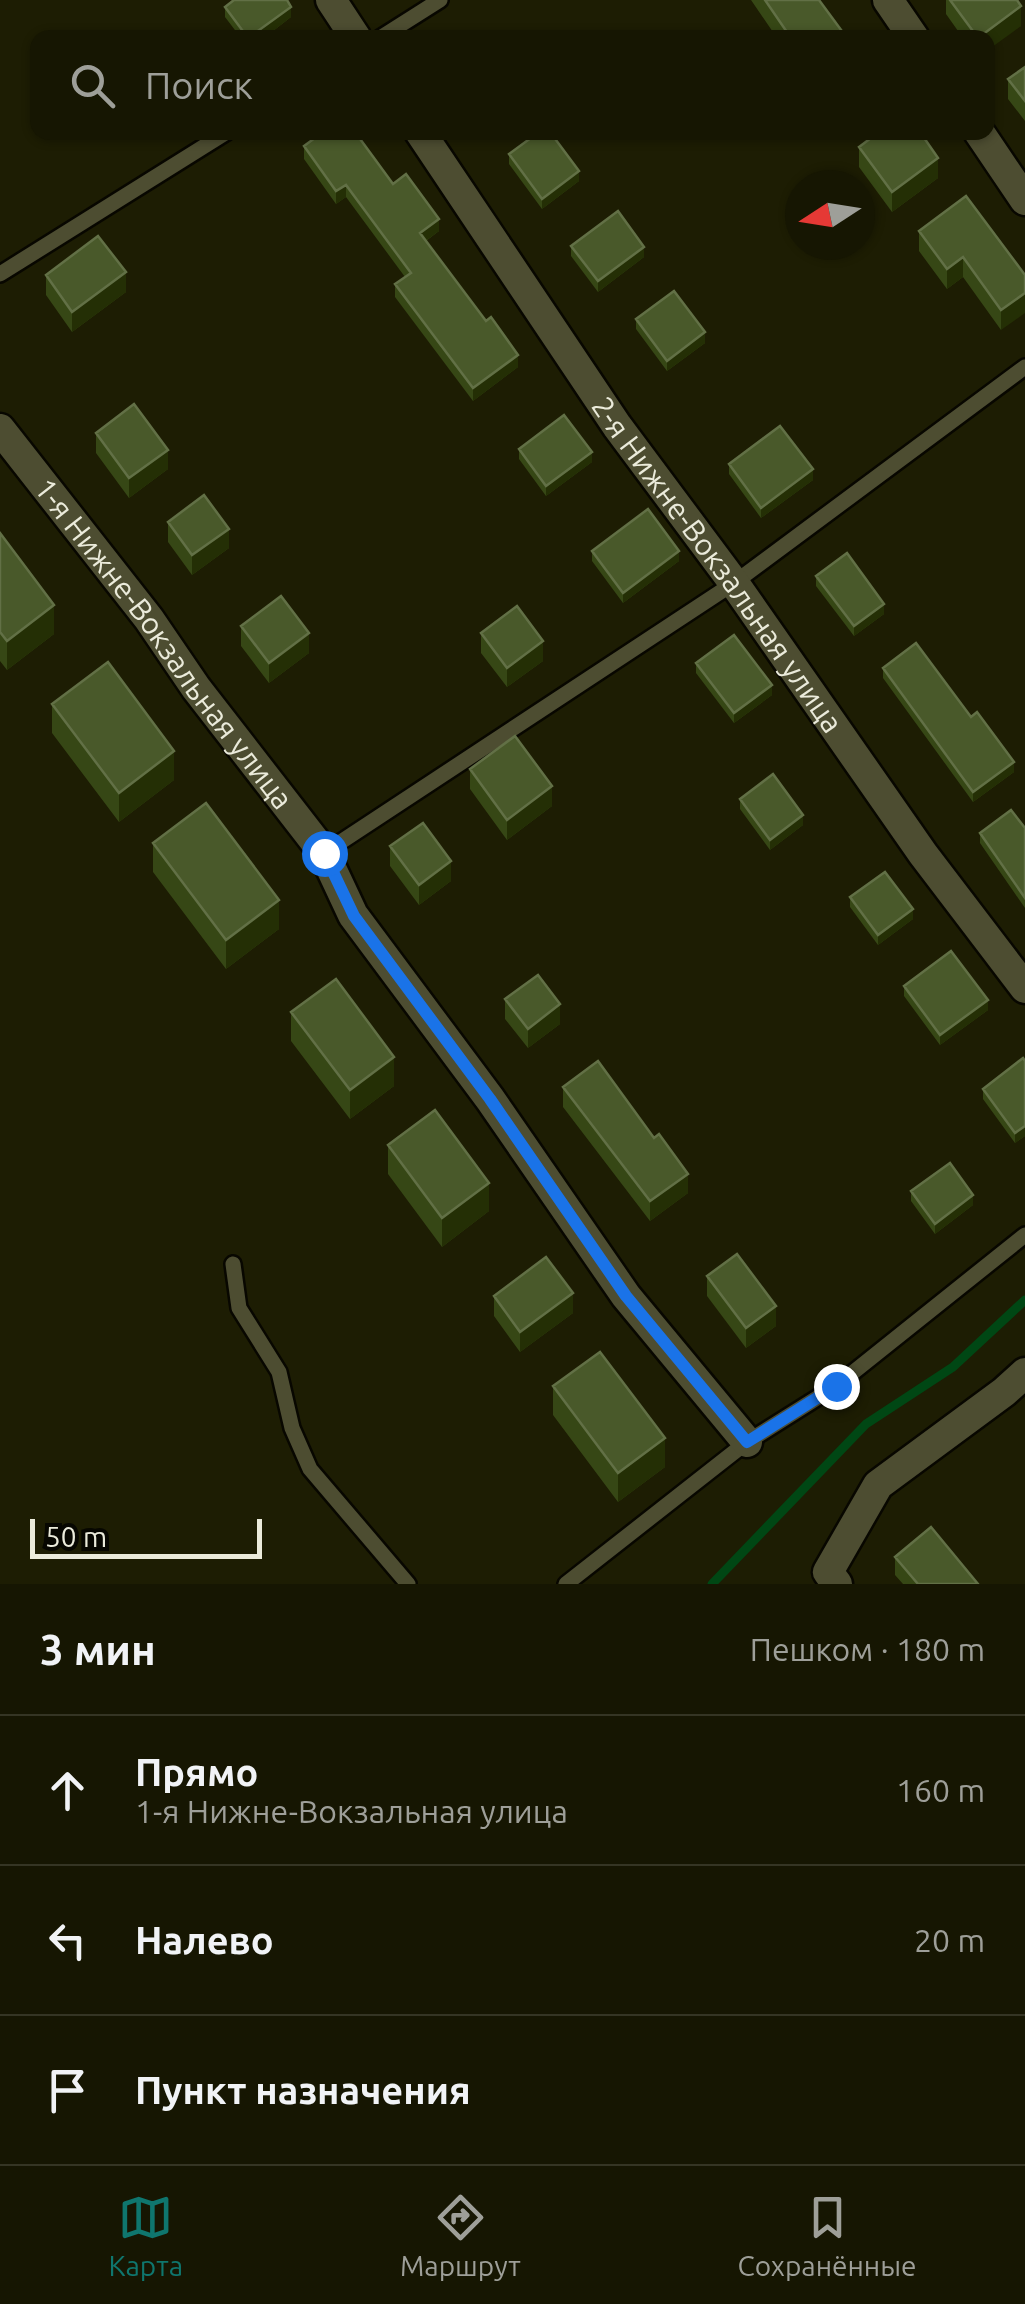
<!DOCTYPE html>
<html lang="ru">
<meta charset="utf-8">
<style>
body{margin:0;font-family:Ubuntu,sans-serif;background:#1f1f0c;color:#f1f3f6}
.compass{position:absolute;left:785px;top:170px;width:90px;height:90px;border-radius:50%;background:#161602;box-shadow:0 2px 8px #0004;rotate:258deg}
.scale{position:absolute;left:30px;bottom:25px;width:232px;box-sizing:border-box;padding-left:10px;border:5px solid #ebebdb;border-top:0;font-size:28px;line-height:35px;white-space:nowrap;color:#ebebdb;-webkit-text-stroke:8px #070701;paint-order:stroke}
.stop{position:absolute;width:30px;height:30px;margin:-22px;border:8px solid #1a73e8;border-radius:50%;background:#fff}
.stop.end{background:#1a73e8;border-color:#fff;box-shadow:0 2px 10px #0008}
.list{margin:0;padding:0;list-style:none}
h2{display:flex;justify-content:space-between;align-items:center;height:130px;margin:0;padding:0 40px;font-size:42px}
h2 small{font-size:32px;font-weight:400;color:#9e9f99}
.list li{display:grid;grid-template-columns:65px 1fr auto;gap:30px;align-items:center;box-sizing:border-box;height:150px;padding:0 40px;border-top:2px solid #353524}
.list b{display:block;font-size:38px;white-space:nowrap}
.list p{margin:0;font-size:32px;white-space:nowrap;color:#9e9f99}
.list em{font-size:32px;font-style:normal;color:#9e9f99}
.icon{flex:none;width:55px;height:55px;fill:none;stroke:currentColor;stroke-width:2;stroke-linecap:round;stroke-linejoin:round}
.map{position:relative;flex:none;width:1025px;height:1584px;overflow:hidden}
.search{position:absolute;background:#161602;box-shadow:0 2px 8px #0004;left:30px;right:30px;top:30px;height:110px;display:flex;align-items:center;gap:25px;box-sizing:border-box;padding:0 35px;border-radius:20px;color:#9e9f99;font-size:38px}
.sheet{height:580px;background:#161602}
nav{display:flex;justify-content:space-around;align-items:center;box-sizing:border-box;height:140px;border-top:2px solid #353524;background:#161602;font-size:28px;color:#9e9f99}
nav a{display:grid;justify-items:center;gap:5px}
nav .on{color:#0f766e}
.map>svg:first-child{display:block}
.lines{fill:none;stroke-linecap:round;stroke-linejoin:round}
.stream{stroke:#004714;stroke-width:9}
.lane-casing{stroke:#080700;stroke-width:20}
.street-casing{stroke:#080700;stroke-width:35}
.lane{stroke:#4d4d31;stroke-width:15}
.street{stroke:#4d4d31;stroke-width:30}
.wall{fill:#364715}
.shaded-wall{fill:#242f05}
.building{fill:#49592a;stroke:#627046;stroke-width:2.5}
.route{stroke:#1a73e8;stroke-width:12}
.labels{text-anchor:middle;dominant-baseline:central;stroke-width:9;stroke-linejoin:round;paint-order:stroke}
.street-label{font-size:30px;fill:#ebebdb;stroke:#070701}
</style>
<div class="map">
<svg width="1025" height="1584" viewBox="0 0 1025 1584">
<rect width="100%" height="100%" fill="#1d1d03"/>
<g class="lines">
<!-- stream -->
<path class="stream" d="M 712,1584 L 866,1424 L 953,1367 L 1025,1300"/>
<!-- lane casing -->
<g class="lane-casing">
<path id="lane" d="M 380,38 L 440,0
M 0,274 L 227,132
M 324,853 L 734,583 L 1025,367
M 233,1264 L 239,1308 L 279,1372 L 292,1428 L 310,1469 L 408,1584
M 566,1584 L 747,1442 L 836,1386 L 1025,1235"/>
</g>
<!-- street casing -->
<g class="street-casing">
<g id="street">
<path d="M 331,0 L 356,38"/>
<path d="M 888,0 L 914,38"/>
<path id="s1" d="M 420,132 L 617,426 L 734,583 L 923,854 L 1025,988"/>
<path d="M 979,132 L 1025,200"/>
<path id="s2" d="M 0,429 L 149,619 L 196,688 L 324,853 L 353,915 L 490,1099 L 626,1296 L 747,1442"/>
<path d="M 837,1584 L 828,1572 L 878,1485 L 1004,1392 L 1025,1373"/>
</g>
</g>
<!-- lane -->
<use href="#lane" class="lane"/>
<!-- street -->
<use href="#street" class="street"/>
</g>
<!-- wall -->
<path class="wall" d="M 751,0 L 819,0 L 847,38 L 777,38 Z
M 946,0 L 1017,0 L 1021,26 L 988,38 L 963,38 L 946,14 Z
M 225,7 L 291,17 L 264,38 L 241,38 L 225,17 Z
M 1025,67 L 1025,121 L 1008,99 L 1008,79 Z
M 304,146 L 393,184 L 439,231 L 426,241 L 518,367 L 473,401 L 395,297 L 395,284 L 405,277 L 346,197 L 336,204 L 304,159 Z
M 859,147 L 938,178 L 892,212 L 859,167 Z
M 509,154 L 579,181 L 542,209 L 509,164 Z
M 919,231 L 1025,275 L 1001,330 L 963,277 L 947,289 L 919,251 Z
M 571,246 L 644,257 L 598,292 L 571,256 Z
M 46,275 L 126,292 L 72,332 L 46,295 Z
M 636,319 L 705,343 L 667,371 L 636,329 Z
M 96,433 L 168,469 L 129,498 L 96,453 Z
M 519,449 L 592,462 L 546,496 L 519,459 Z
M 729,464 L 813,480 L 761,518 L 729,474 Z
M 168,522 L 229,548 L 192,575 L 168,542 Z
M 0,533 L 54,634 L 7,670 L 0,661 Z
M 592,551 L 679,561 L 623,603 L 592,561 Z
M 816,576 L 884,614 L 854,636 L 816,586 Z
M 241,626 L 309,653 L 269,683 L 241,646 Z
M 481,633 L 543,661 L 507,687 L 481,653 Z
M 696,663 L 772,695 L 734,723 L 696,673 Z
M 883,668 L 1014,772 L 973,802 L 883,678 Z
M 52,704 L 174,780 L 119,822 L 52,733 Z
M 470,769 L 552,806 L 507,840 L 470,789 Z
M 740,799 L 803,825 L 770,850 L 740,809 Z
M 1025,828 L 1025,908 L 980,843 L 980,833 Z
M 153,843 L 279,929 L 226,969 L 153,872 Z
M 390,846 L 451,881 L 419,905 L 390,866 Z
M 850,897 L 913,919 L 878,945 L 850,907 Z
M 904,986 L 988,1010 L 940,1045 L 904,996 Z
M 505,999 L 560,1024 L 528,1048 L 505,1019 Z
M 291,1012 L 394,1086 L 350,1119 L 291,1041 Z
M 1025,1061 L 1025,1136 L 1015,1143 L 983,1099 L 983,1089 Z
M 563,1087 L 688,1193 L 650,1221 L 563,1107 Z
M 388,1145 L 489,1211 L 442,1247 L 388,1174 Z
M 911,1191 L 973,1205 L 935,1234 L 911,1201 Z
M 707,1276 L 776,1326 L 746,1348 L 707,1296 Z
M 494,1296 L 573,1313 L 520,1352 L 494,1316 Z
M 553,1386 L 665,1467 L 618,1502 L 553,1415 Z
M 895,1557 L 978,1584 L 903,1584 L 895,1575 Z"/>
<!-- shaded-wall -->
<path class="shaded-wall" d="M 1021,6 L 1021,26 L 988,50 L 988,38 L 978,38 Z
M 291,7 L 291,17 L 264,38 L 250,38 Z
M 938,158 L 938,178 L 892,212 L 892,192 Z
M 579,171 L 579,181 L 542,209 L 542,199 Z
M 346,185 L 346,197 L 336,204 L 336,191 Z
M 439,219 L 439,231 L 420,245 L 420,233 Z
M 644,247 L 644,257 L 598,292 L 598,281 Z
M 963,257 L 963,277 L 947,289 L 947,269 Z
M 126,272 L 126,292 L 72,332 L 72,312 Z
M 1025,293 L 1025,313 L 1001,330 L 1001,310 Z
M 705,332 L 705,343 L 667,371 L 667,361 Z
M 518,355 L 518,367 L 473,401 L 473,388 Z
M 168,450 L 168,469 L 129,498 L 129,478 Z
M 592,452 L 592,462 L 546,496 L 546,486 Z
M 813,469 L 813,480 L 761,518 L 761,508 Z
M 229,529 L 229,548 L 192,575 L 192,555 Z
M 679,551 L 679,561 L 623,603 L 623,593 Z
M 884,604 L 884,614 L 854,636 L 854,626 Z
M 54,605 L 54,634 L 7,670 L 7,641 Z
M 309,633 L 309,653 L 269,683 L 269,663 Z
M 543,641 L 543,661 L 507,687 L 507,668 Z
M 772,685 L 772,695 L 734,723 L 734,713 Z
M 174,751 L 174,780 L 119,822 L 119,793 Z
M 1014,762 L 1014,772 L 973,802 L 973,792 Z
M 552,786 L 552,806 L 507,840 L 507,820 Z
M 803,815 L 803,825 L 770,850 L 770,840 Z
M 451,861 L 451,881 L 419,905 L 419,885 Z
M 279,900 L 279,929 L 226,969 L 226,940 Z
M 913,909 L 913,919 L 878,945 L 878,935 Z
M 988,1000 L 988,1010 L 940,1045 L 940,1035 Z
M 560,1004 L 560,1024 L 528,1048 L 528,1029 Z
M 394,1057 L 394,1086 L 350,1119 L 350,1090 Z
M 1025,1126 L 1025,1136 L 1015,1143 L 1015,1133 Z
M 688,1174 L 688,1193 L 650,1221 L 650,1201 Z
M 489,1183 L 489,1211 L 442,1247 L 442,1218 Z
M 973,1195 L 973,1205 L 935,1234 L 935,1224 Z
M 573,1293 L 573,1313 L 520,1352 L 520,1332 Z
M 776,1306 L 776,1326 L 746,1348 L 746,1328 Z
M 665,1438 L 665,1467 L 618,1502 L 618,1473 Z"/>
<!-- building -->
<path class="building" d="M 234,0 L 287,0 L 291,7 L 248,38 L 225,7 Z
M 765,0 L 819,0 L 847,38 L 791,38 Z
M 950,0 L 1017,0 L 1021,6 L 978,38 Z
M 1025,67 L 1025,101 L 1008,79 Z
M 323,132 L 355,132 L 393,184 L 406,174 L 439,219 L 420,233 L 486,321 L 491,317 L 518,355 L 473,388 L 395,284 L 411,273 L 346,185 L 336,191 L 304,146 Z
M 539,132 L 550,132 L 579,171 L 542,199 L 509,154 Z
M 879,132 L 920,132 L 938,158 L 892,192 L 859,147 Z
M 966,196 L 1025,275 L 1025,293 L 1001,310 L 963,257 L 947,269 L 919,231 Z
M 618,211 L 644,247 L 598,281 L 571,246 Z
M 98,236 L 126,272 L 72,312 L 46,275 Z
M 674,291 L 705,332 L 667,361 L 636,319 Z
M 134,404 L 168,450 L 129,478 L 96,433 Z
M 564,415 L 592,452 L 546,486 L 519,449 Z
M 780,426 L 813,469 L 761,508 L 729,464 Z
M 204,495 L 229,529 L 192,555 L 168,522 Z
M 648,509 L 679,551 L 623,593 L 592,551 Z
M 0,533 L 54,605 L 7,641 L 0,632 Z
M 847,553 L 884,604 L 854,626 L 816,576 Z
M 281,596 L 309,633 L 269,663 L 241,626 Z
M 517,606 L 543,641 L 507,668 L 481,633 Z
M 734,635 L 772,685 L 734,713 L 696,663 Z
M 916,643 L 971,717 L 977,712 L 1014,762 L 973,792 L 883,668 Z
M 108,662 L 174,751 L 119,793 L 52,704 Z
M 515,736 L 552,786 L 507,820 L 470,769 Z
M 773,774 L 803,815 L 770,840 L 740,799 Z
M 206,803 L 279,900 L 226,940 L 153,843 Z
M 1011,810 L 1025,828 L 1025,898 L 980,833 Z
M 423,823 L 451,861 L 419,885 L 390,846 Z
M 885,872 L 913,909 L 878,935 L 850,897 Z
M 951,951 L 988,1000 L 940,1035 L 904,986 Z
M 538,975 L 560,1004 L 528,1029 L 505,999 Z
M 336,979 L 394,1057 L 350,1090 L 291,1012 Z
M 1023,1058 L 1025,1061 L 1025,1126 L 1015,1133 L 983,1089 Z
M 598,1061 L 654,1138 L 659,1134 L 688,1174 L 650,1201 L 563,1087 Z
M 435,1110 L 489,1183 L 442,1218 L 388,1145 Z
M 950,1163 L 973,1195 L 935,1224 L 911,1191 Z
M 737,1254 L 776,1306 L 746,1328 L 707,1276 Z
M 546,1257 L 573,1293 L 520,1332 L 494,1296 Z
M 600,1352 L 665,1438 L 618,1473 L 553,1386 Z
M 931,1527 L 978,1584 L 918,1584 L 895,1557 Z"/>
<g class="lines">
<!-- route -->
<path class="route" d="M 324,853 L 354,916 L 490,1099 L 626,1296 L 747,1442 L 836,1386"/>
</g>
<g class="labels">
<!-- street labels -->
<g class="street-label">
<text stroke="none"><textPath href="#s1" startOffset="525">2-я Нижне-Вокзальная улица</textPath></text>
<text stroke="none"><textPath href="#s2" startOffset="270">1-я Нижне-Вокзальная улица</textPath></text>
</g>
</g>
</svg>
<svg class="compass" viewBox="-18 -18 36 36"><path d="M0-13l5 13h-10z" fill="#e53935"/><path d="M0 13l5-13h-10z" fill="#9e9f99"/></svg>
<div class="scale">50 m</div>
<div class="stop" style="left:324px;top:853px"></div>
<div class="stop end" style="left:836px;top:1386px"></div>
<div class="search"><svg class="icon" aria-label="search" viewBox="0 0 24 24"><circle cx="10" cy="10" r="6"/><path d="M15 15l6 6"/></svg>Поиск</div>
</div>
<section class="sheet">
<h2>3 мин<small>Пешком · 180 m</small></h2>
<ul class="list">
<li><svg class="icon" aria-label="ahead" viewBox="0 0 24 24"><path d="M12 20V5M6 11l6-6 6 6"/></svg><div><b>Прямо</b><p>1-я Нижне-Вокзальная улица</p></div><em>160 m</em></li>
<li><svg class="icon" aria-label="left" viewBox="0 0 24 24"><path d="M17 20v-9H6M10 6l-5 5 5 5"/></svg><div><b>Налево</b></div><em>20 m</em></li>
<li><svg class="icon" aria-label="arrive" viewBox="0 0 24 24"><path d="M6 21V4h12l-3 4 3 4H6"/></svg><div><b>Пункт назначения</b></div></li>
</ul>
</section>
<nav>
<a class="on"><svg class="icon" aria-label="map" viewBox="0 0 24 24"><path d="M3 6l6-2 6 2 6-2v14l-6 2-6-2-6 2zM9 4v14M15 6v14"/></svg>Карта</a>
<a><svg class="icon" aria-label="directions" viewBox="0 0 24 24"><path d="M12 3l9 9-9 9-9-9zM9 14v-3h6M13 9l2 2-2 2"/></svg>Маршрут</a>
<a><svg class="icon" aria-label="saved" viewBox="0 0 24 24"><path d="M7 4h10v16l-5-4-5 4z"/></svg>Сохранённые</a>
</nav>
